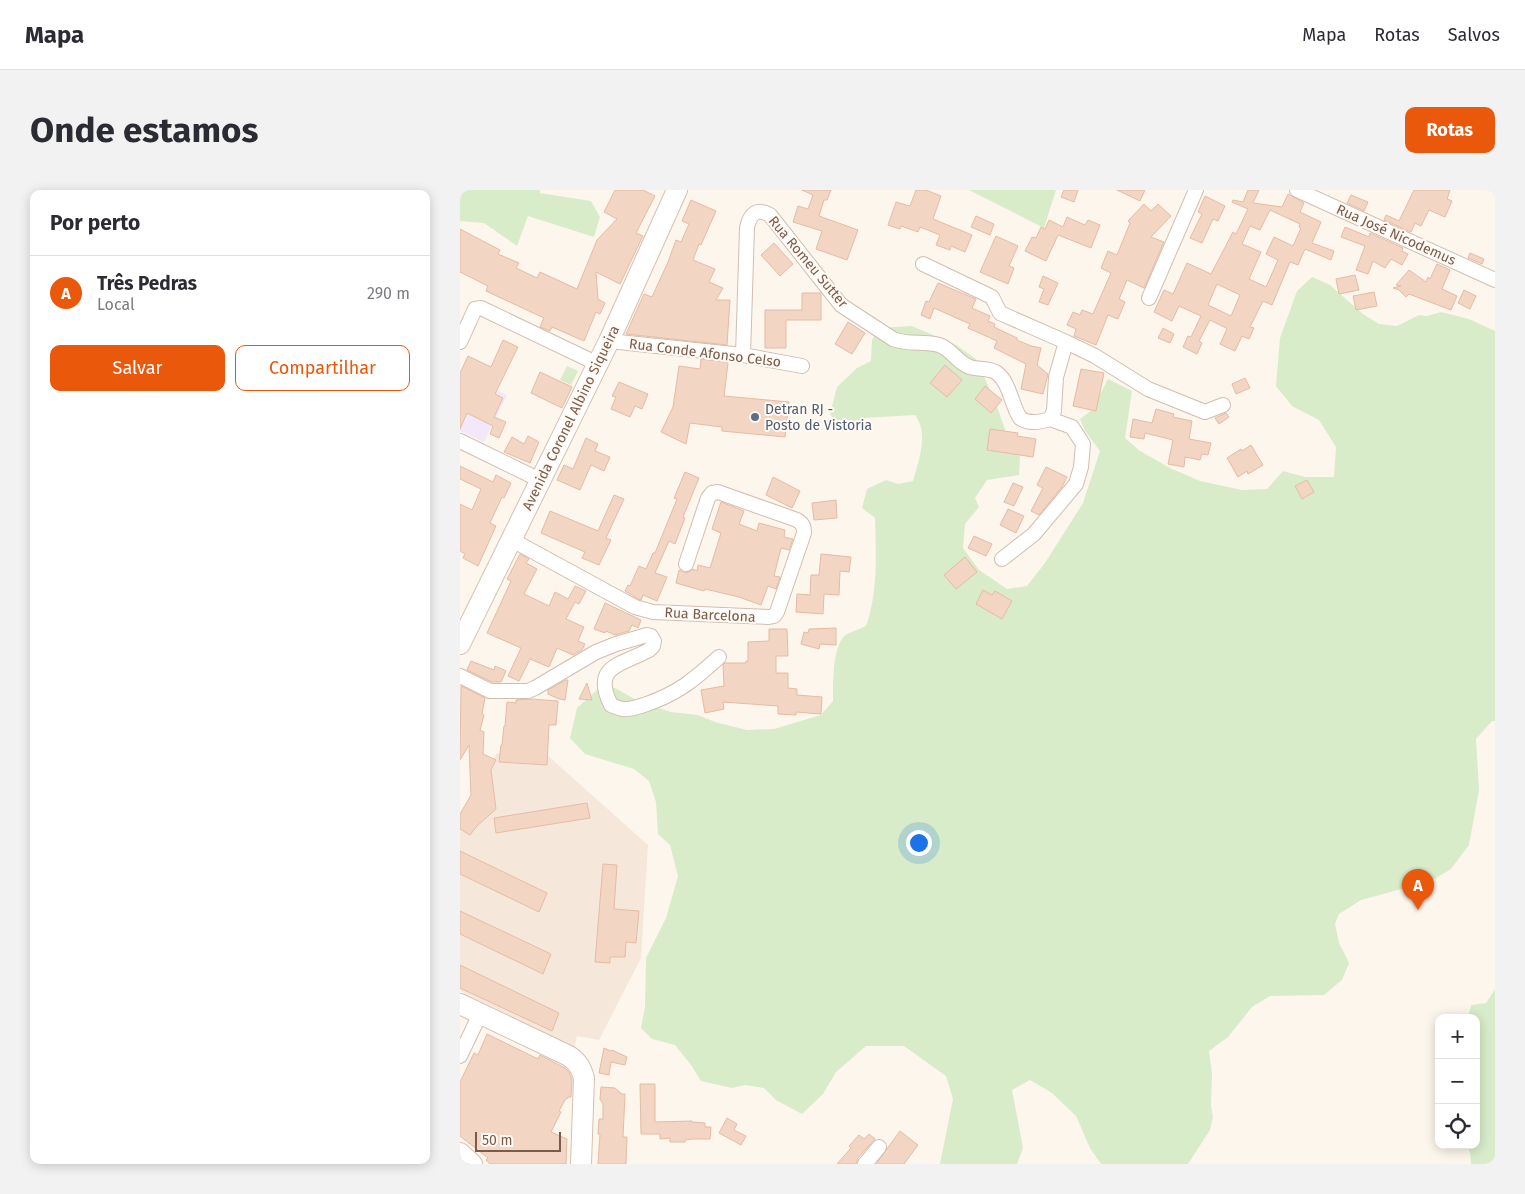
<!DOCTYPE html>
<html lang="pt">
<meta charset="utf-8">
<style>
body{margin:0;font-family:"Fira Sans",sans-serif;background:#f2f2f3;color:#2b2b33}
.controls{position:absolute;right:15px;bottom:15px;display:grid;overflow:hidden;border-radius:10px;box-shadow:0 2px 12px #0003}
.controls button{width:45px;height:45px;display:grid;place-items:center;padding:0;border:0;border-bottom:1px solid #e1e1e2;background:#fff;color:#2b2b33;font:25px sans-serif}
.scale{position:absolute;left:15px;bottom:12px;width:86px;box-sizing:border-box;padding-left:5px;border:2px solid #7a5c4d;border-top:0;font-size:14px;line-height:18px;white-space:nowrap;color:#7a5c4d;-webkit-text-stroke:4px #fffaf3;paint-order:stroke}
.you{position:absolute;left:458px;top:652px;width:18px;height:18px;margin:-12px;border:4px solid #fff;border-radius:50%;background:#1a73e8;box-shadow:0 0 0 8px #1a73e833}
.badge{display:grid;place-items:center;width:32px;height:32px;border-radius:50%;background:#ea580c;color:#fff;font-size:16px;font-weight:700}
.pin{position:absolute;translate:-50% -41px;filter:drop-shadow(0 1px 2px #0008)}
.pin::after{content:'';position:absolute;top:26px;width:18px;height:15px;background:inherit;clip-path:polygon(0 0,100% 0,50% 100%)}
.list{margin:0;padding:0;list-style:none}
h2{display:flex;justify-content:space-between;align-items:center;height:65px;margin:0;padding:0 20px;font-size:21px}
h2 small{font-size:16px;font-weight:400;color:#7c7c81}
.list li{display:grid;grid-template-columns:32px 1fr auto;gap:15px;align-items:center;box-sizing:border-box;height:75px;padding:0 20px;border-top:1px solid #e1e1e2}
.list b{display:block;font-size:19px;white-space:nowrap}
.list p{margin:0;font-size:16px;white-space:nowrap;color:#7c7c81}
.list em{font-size:16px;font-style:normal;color:#7c7c81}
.actions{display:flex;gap:10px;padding:15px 20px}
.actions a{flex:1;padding:11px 0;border:1px solid #ea580c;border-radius:10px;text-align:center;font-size:18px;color:#ea580c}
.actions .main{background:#ea580c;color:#fff}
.icon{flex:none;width:28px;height:28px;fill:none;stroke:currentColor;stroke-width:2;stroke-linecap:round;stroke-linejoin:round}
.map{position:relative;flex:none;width:1035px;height:974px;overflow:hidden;border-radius:10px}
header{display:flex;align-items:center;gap:30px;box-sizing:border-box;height:70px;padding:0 25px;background:#fff;border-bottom:1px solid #e1e1e2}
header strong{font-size:24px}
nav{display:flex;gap:28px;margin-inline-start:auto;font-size:18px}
.intro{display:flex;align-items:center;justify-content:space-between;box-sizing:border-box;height:120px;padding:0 30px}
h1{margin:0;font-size:35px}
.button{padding:12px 22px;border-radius:10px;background:#ea580c;color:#fff;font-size:18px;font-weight:700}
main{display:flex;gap:30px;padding:0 30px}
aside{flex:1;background:#fff;border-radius:10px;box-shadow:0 2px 12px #0003}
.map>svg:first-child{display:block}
.residential{fill:#f5e8da}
.education{fill:#f3e8fa}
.green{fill:#d8ecc9}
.building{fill:#f3d5c3;stroke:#e6bba3;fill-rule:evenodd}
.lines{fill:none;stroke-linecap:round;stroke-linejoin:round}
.street-casing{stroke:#d1beb0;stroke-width:16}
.secondary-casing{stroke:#d6c0b0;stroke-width:22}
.street{stroke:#fff;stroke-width:14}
.secondary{stroke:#fff;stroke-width:20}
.service-dot{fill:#5c6f8a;stroke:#fffaf3;stroke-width:2}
.labels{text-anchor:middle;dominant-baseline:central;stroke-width:4;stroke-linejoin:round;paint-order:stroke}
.street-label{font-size:14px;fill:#7a5c4d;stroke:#fffaf3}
.service-label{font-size:14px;fill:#4e5e75;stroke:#fffaf3;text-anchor:start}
</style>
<header>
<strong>Mapa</strong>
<nav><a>Mapa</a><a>Rotas</a><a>Salvos</a></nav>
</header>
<div class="intro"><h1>Onde estamos</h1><a class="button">Rotas</a></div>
<main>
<aside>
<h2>Por perto<small></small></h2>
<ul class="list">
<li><span class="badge">A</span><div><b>Três Pedras</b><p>Local</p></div><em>290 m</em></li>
</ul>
<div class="actions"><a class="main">Salvar</a><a>Compartilhar</a></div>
</aside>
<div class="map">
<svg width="1035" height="974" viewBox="0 0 1035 974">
<rect width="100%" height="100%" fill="#fdf6ec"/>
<!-- residential -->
<path class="residential" d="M 37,563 L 87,565 L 188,655 L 181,768 L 139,850 L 117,846 L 114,858 L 0,801 L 0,642 L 31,573 Z"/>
<!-- education -->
<path class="education" d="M 22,192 L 47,205 L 24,252 L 0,241 L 0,236 Z"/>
<!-- green -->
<path class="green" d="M 0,0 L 80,0 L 80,3 L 131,11 L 140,27 L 134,47 L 68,26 L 57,56 L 24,33 L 0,31 Z
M 509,0 L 596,0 L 584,38 Z
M 852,87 L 870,95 L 903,124 L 919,134 L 937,136 L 959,125 L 967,126 L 981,122 L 1009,129 L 1035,141 L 1035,531 L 1032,531 L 1016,549 L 1019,600 L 1009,655 L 991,679 L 971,691 L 901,710 L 879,724 L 875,734 L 879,753 L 889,773 L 882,790 L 864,805 L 810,806 L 792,817 L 768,847 L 749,861 L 752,884 L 751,916 L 753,927 L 750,940 L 728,974 L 641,974 L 630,958 L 616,926 L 592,903 L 570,890 L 552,900 L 563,958 L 557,974 L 480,974 L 493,909 L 486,886 L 444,856 L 406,856 L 376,882 L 363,904 L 342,924 L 316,910 L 304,898 L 285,895 L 272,898 L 241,891 L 231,875 L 215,855 L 192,849 L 181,838 L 185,817 L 186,768 L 206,728 L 218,686 L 210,655 L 198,644 L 196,612 L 189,591 L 174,579 L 125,564 L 110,548 L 117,518 L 139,498 L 155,498 L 180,512 L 211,522 L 238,525 L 255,532 L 287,540 L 314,539 L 361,525 L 373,511 C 373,495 372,453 387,444 C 393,441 400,439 406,436 C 418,403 416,364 415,328 L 402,318 L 407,299 L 426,290 L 438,294 L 453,291 C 459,270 469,243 455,225 L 403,228 L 381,238 L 370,224 L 377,197 L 397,178 L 411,171 L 412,150 L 418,138 L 452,136 L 496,155 L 516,169 L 535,211 L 549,251 L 560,266 L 559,285 L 527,290 L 515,308 L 519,317 L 505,334 L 503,358 L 519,380 L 547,399 L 567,396 L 585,373 L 623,313 L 640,261 L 625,241 L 620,229 L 632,220 L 648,189 L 672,201 L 665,248 L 680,261 L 710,278 L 740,291 L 782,300 L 807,299 L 823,281 L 845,287 L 874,287 L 876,257 L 859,230 L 832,216 L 816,196 L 820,148 L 837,101 Z
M 107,176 L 118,181 L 111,195 L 100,190 Z
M 1035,799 L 1035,974 L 1011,974 L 1010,963 L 1007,955 L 1016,955 L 1016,828 L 1008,828 L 1011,815 L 1026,813 Z"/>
<!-- building -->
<path class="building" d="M 155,0 L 183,0 L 195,6 L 176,43 L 183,46 L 160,94 L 136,82 L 138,109 L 145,113 L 140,124 L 136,122 L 124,151 L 92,137 L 90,141 L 80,137 L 84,128 L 26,101 L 28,96 L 0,82 L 0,39 L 40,60 L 38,64 L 59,73 L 56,78 L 77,88 L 80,82 L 117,99 L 137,50 L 157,29 L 144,22 Z
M 342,0 L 371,0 L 367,10 L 364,10 L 359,26 L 398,40 L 387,70 L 356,59 L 362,41 L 333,32 L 338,16 L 348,19 L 353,5 Z
M 456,0 L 466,0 L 481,6 L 473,29 L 512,45 L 505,62 L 491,56 L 490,60 L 476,55 L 480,45 L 460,37 L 458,42 L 441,36 L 440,39 L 428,35 L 436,12 L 450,16 Z
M 604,0 L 618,0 L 614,12 L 601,7 Z
M 657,0 L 685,0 L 680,11 Z
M 788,0 L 799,0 L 793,13 L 822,17 L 828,4 L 844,13 L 840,22 L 861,32 L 852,53 L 874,61 L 871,70 L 845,59 L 838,75 L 830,72 L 812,115 L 803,111 L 790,137 L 794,138 L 789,149 L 782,146 L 775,161 L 760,154 L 767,139 L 766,138 L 750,130 L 739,151 L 742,153 L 737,164 L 723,157 L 728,146 L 731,147 L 741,126 L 719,116 L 712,131 L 694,122 L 704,100 L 713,104 L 727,73 L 751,84 L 773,42 L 776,44 L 788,19 L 772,12 L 773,10 L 783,12 ZM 810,20 L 840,34 L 839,37 L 841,38 L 833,56 L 814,47 L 806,64 L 818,70 L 806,97 L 789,89 L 801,62 L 782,54 L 790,36 L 800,40 ZM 757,94 L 780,105 L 771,126 L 748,115 Z
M 954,0 L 990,0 L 987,9 L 992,11 L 985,27 L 969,20 L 961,36 L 955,33 L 951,42 L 924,30 L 926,25 L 939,31 Z
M 891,5 L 908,12 L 904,21 L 887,13 Z
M 745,6 L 765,16 L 758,31 L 753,29 L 742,53 L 730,48 L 742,24 L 738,22 Z
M 231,10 L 256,21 L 241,55 L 239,54 L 233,70 L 255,79 L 249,92 L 263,98 L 256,110 L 270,110 L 267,155 L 166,144 L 184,104 L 192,107 L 208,72 L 216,50 L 221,52 L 229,34 L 222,31 Z
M 684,14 L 691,21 L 698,14 L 711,26 L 691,47 L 704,52 L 684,98 L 667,90 L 659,109 L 665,112 L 658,129 L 648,125 L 636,155 L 614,146 L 616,139 L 607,135 L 613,122 L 620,125 L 622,120 L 633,124 L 651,83 L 641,78 L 648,61 L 657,65 L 670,33 L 668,31 Z
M 516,26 L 534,34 L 530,45 L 511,37 Z
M 607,27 L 625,35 L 628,30 L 640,35 L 631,58 L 598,45 L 586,71 L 565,61 L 572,47 L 576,48 L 581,37 L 585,39 L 589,30 L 603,37 Z
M 885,37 L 909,47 L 910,43 L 943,58 L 942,61 L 948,64 L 942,75 L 931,69 L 925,78 L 913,71 L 908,84 L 896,80 L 905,56 L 881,47 Z
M 536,46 L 558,56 L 549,76 L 554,78 L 548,94 L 520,82 Z
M 314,53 L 333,74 L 320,86 L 301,65 Z
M 1010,63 L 1024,69 L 1022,74 L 1008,68 Z
M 977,74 L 990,80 L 982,99 L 997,106 L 991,120 L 949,104 L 946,107 L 939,100 L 933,98 L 941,96 L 936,95 L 949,80 L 966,92 L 968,87 L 970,89 Z
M 895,85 L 899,100 L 879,104 L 876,89 Z
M 583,86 L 598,93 L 588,115 L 579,112 L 584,99 L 579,97 Z
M 478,93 L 516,109 L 512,118 L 530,126 L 528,131 L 535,134 L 534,137 L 557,148 L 557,150 L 571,156 L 581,158 L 577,175 L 588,184 L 583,204 L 561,199 L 566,174 L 534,158 L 537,151 L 508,138 L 510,134 L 474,118 L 470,129 L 461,125 L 466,111 L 469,112 Z
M 1004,100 L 1016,106 L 1010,119 L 998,113 Z
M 914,102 L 917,116 L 896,120 L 893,106 Z
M 342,103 L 361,103 L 361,130 L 326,130 L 326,158 L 305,158 L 305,120 L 342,120 Z
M 388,132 L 405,143 L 392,164 L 375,154 Z
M 703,138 L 714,144 L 710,153 L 698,148 Z
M 43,150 L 58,157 L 35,204 L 43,208 L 34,227 L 46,232 L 39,248 L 30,244 L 33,236 L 7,223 L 0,239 L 0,183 L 8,166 L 31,177 Z
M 241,169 L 266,172 L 268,173 L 264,206 L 329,212 L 325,247 L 262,241 L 262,237 L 230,233 L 226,254 L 201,242 L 213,217 L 219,176 L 240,179 Z
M 485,175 L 502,190 L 487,207 L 470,193 Z
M 621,179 L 644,183 L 636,221 L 613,216 Z
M 80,182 L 112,197 L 102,218 L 71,203 Z
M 785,188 L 790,198 L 776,204 L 772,194 Z
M 159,192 L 188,204 L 182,219 L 175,216 L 170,227 L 151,219 L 156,207 L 152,206 Z
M 525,196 L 542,210 L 531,223 L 515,209 Z
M 696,219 L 714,224 L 713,227 L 732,231 L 729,249 L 751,253 L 748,265 L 742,264 L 740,270 L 725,267 L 724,277 L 708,274 L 713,250 L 685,243 L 684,249 L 670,247 L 673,229 L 692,233 Z
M 766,223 L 769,227 L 759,234 L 755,228 Z
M 530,239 L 558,243 L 557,246 L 576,249 L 573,267 L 527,260 Z
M 68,246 L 79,252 L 70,273 L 44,262 L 52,247 L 64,254 Z
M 126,248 L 138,254 L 135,261 L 150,267 L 144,281 L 131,275 L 120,300 L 97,290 L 104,275 L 113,279 Z
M 791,255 L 803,275 L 788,284 L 787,281 L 778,287 L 767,268 L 781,259 L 782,261 Z
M 0,276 L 33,292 L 36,285 L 51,293 L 44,308 L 42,307 L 30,333 L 36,336 L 18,376 L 3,368 L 5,364 L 0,361 L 0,314 L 12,320 L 21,299 L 0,289 Z
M 586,277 L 607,287 L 602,297 L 579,325 L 571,321 L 583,298 L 577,295 Z
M 225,282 L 239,288 L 223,327 L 225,328 L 215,354 L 209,351 L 195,383 L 207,387 L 197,411 L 183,405 L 181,410 L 178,409 L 165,401 L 168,395 L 170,396 L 179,376 L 186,379 L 193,363 L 195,363 L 217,309 L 214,308 Z
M 313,287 L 340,301 L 332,318 L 306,305 Z
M 847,290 L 854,302 L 842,309 L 835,296 Z
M 553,293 L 563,297 L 554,316 L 544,312 Z
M 154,305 L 164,309 L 146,348 L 151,350 L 139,375 L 122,368 L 125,362 L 81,343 L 90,321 L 138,341 Z
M 376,310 L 377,328 L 354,330 L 352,313 Z
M 261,312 L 284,321 L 279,334 L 297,341 L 299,333 L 325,340 L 324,347 L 333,349 L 329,360 L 321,358 L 314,386 L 320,387 L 316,399 L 308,396 L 301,415 L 279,407 L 245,399 L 244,401 L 216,393 L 219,380 L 223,382 L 227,383 L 233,379 L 237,381 L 238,375 L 250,378 L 261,343 L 252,339 Z
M 548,319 L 564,326 L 556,343 L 540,335 Z
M 514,346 L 532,354 L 526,366 L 508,358 Z
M 60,364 L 69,369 L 66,373 L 77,379 L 64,404 L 89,416 L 95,402 L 108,409 L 115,396 L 126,401 L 119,414 L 115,412 L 106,429 L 124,437 L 118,451 L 125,454 L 122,460 L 113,465 L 97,458 L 89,477 L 70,469 L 59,491 L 48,486 L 61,458 L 27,443 L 51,391 L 47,389 Z
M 361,364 L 391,367 L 389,382 L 380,381 L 379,405 L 364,404 L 363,424 L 336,422 L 337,404 L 350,405 L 351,385 L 359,385 Z
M 505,367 L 517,382 L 496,399 L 484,385 Z
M 523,400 L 532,405 L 535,401 L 552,411 L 542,429 L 516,414 Z
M 145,413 L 181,430 L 178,438 L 172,435 L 169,441 L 155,445 L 146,441 L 145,443 L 134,439 Z
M 376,438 L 376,455 L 360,454 L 359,459 L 341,454 L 344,442 L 348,443 L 349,439 Z
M 309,439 L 327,439 L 328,466 L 316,466 L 316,483 L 328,483 L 328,498 L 337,499 L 337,505 L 362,507 L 361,524 L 336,522 L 336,525 L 318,524 L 318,516 L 263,512 L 264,519 L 245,523 L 241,500 L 264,496 L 263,475 L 265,473 L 286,473 L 286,471 L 288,471 L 288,452 L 309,451 Z
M 11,471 L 34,480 L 35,476 L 46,481 L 41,492 L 32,492 L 7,480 Z
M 106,490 L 108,490 L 105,510 L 99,509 L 88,504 L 88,500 Z
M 127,493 L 132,510 L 119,509 Z
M 1,496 L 25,508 L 22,524 L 24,525 L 20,540 L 24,542 L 23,564 L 36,570 L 31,580 L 36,619 L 17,636 L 10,645 L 0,639 L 0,624 L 11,605 L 9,555 L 0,570 Z
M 71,509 L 98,511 L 96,535 L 89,535 L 87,575 L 39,572 L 41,555 L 42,555 L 44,536 L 45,536 L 47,512 L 56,513 L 56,510 Z
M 127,613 L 130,628 L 36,643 L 34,628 Z
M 0,661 L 87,703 L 79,722 L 0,684 Z
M 143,674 L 157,675 L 154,719 L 179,721 L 176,753 L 166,752 L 165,767 L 150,767 L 150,773 L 135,772 Z
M 0,721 L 91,764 L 83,784 L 0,744 Z
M 0,775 L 99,823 L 92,841 L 0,798 Z
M 27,844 L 78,869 L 80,865 L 105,878 L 109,882 L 112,890 L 111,907 L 109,907 L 105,910 L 99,921 L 101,922 L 91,942 L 107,949 L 106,974 L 30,974 L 26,970 L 28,968 L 0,946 L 0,892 L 14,863 L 18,865 Z
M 144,858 L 151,861 L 152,860 L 167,867 L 165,875 L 151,872 L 149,885 L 139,883 Z
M 180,894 L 195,894 L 195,932 L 232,931 L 232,932 L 245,933 L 245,937 L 251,937 L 250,949 L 232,949 L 225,950 L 225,952 L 210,952 L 210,948 L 200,949 L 200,944 L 181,944 Z
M 141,897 L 155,898 L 162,904 L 165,904 L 163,947 L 167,947 L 166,974 L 138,974 L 140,944 L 138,944 L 139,929 L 143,929 L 143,914 L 140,909 Z
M 267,928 L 277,934 L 274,940 L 286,946 L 281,955 L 259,943 Z
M 440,941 L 458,955 L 444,974 L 416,974 Z
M 409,944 L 415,949 L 398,968 L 396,974 L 377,974 L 391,958 L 389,956 L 399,945 L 404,949 Z"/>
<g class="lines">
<!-- street casing -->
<g class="street-casing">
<path id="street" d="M 837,0 L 1035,90
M 689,108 L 736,0
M 149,151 L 283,165 L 342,176
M 0,152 L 15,119 L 21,118 L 138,174
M 606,152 L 635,166 L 688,199 L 745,222 L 763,215
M 283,165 L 287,38 C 290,23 297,18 310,25 L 381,115 L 433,149 C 447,155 464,151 479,155 C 492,159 497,173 510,177 C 518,180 529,177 537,183 C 550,193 551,214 560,228 C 568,234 581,232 590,229 L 594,221 L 596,187 L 606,152 L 540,123 L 532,107 L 463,74
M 0,251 L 80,290
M 52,350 L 175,417 L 193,422 L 309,427 L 314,426 L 317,422 L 344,343 C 344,336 343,334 337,330 L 258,302 L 252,303 L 248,308 L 226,374
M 542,369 L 574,344 L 616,294 L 621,277 L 623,254 L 612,237 L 590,229
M 0,486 L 30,501 L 68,501 L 75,498 L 136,462 L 156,454 L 187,445 L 191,446 L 194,451 L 193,456 L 189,460 C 162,475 131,475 151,515 C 154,516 158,518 162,519 C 170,520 177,517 184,515 C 217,504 234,490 259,467
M 0,866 L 20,824
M 405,974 L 419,957"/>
</g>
<!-- secondary casing -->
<g class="secondary-casing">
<path id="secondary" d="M 0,454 L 149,151 L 217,0
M 0,814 L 109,866 C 118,872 121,878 124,888 L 121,974
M 0,963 L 12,974"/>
</g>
<!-- street -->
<use href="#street" class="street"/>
<!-- secondary -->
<use href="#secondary" class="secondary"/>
</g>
<!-- markers -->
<circle class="service-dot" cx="295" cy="227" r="5"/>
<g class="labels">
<!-- street labels -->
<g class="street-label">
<text transform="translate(936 45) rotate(24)">Rua José Nicodemus</text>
<text transform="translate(348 72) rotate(50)">Rua Romeu Sutter</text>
<text transform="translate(245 163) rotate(7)">Rua Conde Afonso Celso</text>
<text transform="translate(111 228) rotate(-64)">Avenida Coronel Albino Siqueira</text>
<text transform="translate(250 425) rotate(3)">Rua Barcelona</text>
</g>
<!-- service labels -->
<g class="service-label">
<text x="305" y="219">Detran RJ -<tspan x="305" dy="16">Posto de Vistoria</tspan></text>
</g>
</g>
</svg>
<div class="controls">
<button>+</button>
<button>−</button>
<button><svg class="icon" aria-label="locate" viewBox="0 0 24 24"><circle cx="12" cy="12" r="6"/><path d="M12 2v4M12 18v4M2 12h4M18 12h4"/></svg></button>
</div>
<div class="scale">50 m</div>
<div class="you"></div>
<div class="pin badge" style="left:958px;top:720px">A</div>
</div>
</main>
